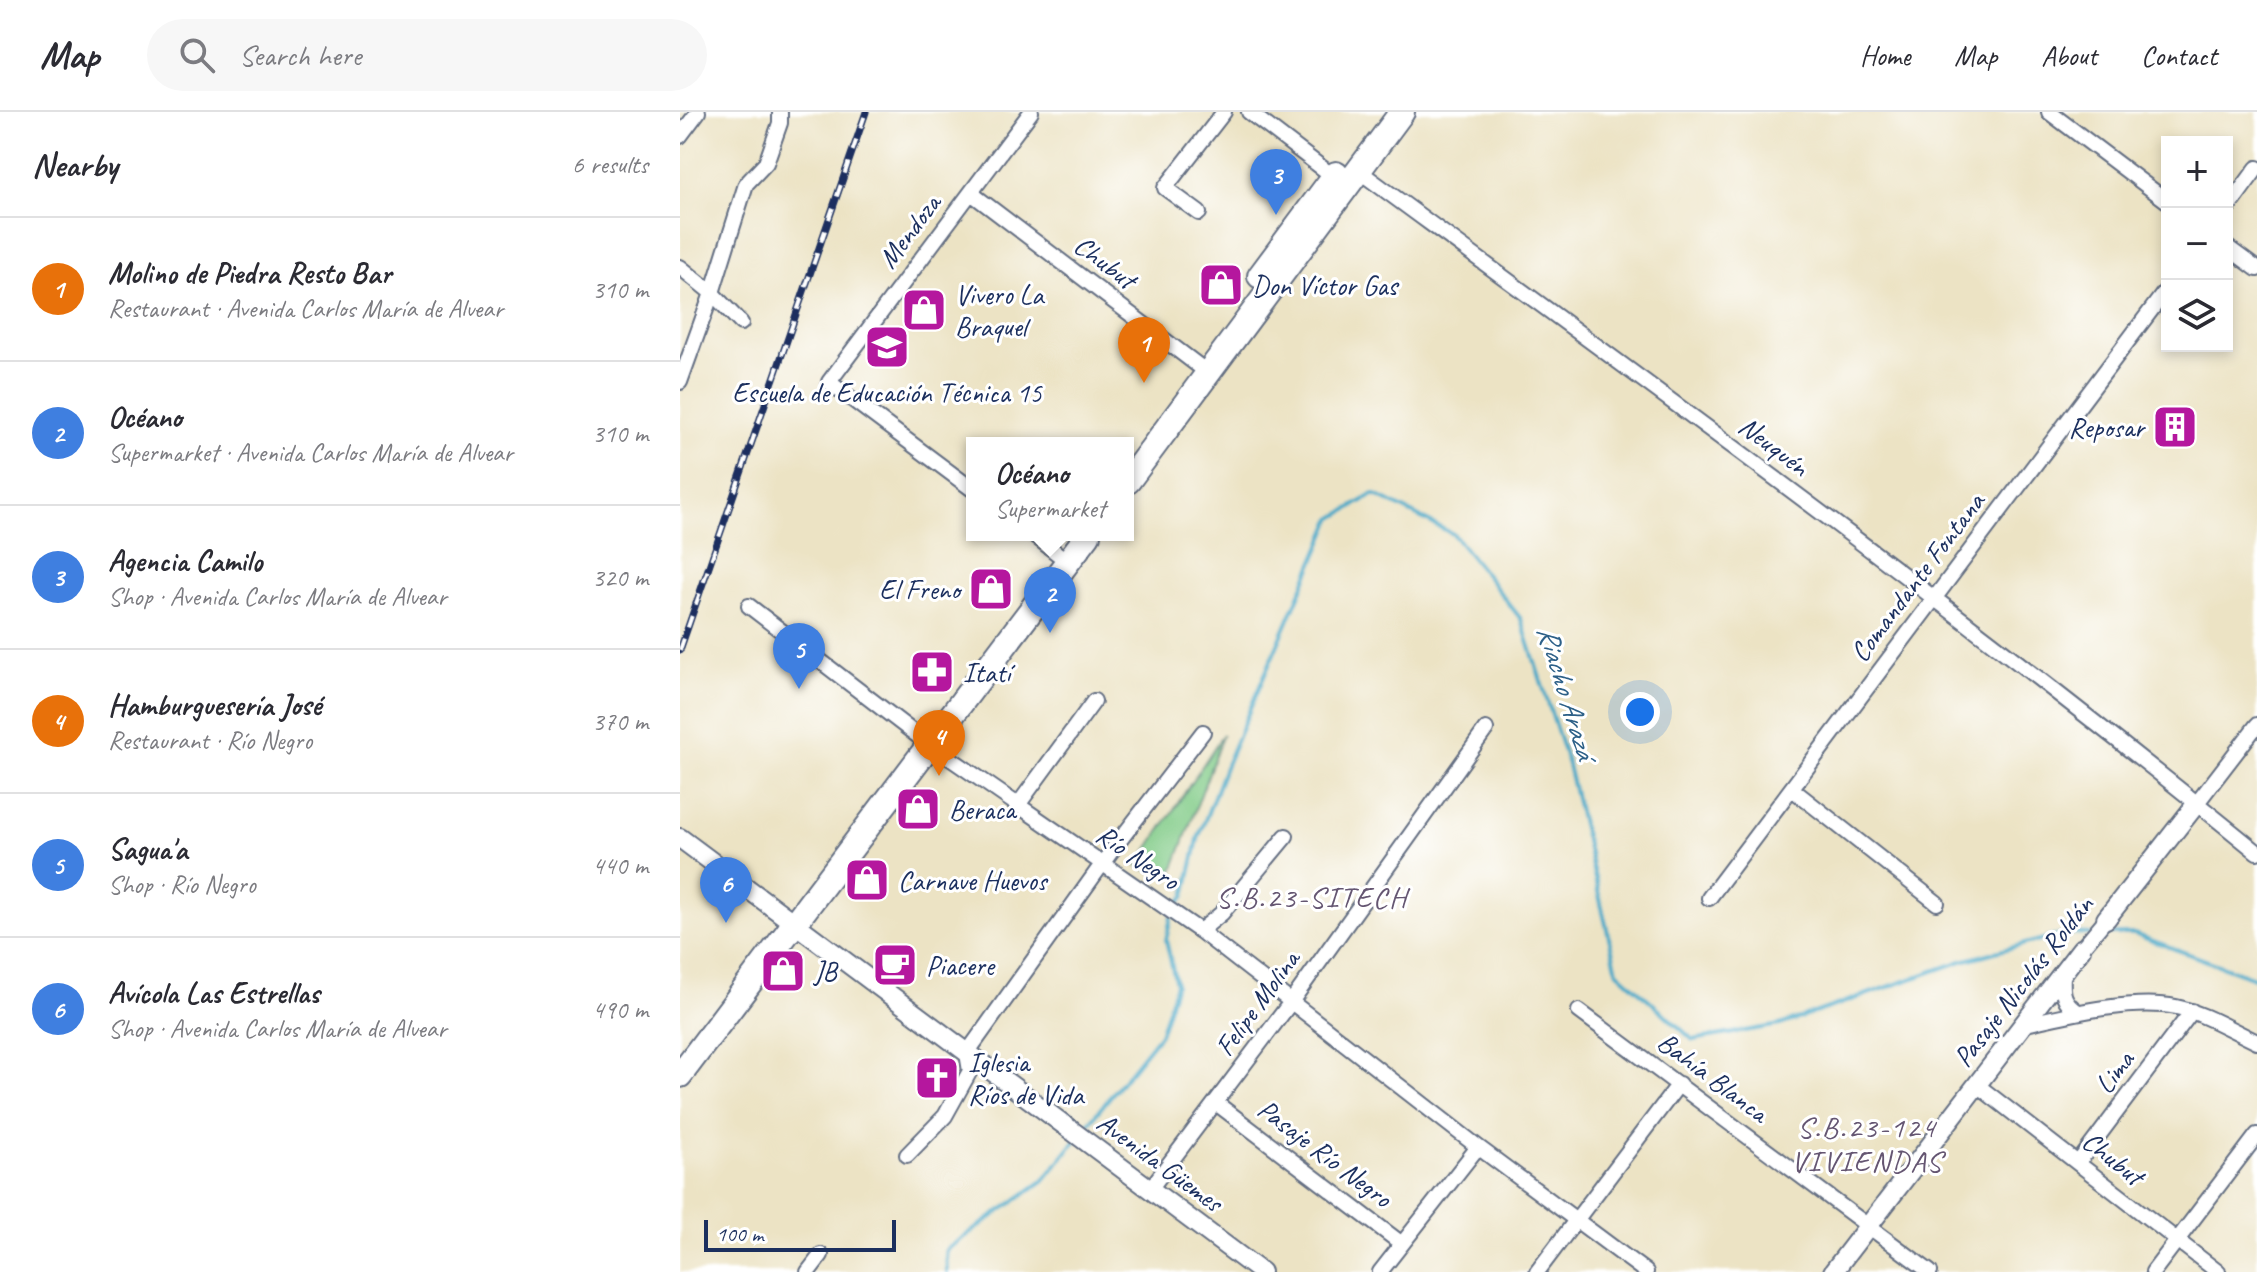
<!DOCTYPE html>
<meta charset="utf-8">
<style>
body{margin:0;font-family:Caveat,sans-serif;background:#f7f7f7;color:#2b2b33}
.controls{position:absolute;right:24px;top:24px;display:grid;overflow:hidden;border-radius:0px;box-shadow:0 4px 12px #0003}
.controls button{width:72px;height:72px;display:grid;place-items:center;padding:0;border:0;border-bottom:2px solid #e1e1e2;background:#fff;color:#2b2b33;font:40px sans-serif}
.scale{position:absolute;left:24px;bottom:20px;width:192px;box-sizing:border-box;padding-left:8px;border:4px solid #1b2f5e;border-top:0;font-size:22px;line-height:28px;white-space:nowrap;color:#1b2f5e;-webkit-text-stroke:6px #fff;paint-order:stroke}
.you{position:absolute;left:960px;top:600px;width:28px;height:28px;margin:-20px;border:6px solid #fff;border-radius:50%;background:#1a73e8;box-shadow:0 0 0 12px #1a73e833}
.badge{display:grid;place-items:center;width:52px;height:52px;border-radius:50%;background:#b5179e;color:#fff;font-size:26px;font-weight:700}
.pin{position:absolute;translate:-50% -66px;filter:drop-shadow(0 2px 4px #0008)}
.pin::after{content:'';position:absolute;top:42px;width:28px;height:24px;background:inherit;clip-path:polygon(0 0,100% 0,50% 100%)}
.popup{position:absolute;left:286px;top:325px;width:168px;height:104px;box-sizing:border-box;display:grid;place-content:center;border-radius:0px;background:#fff;filter:drop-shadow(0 2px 6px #0005);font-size:26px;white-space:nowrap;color:#7c7c81}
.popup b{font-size:30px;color:#2b2b33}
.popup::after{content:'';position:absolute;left:50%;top:100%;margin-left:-16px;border:16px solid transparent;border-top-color:#fff}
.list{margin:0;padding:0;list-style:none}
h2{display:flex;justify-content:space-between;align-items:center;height:104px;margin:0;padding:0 32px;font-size:34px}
h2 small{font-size:26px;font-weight:400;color:#7c7c81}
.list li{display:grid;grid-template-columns:52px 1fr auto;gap:24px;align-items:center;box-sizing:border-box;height:144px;padding:0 32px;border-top:2px solid #e1e1e2}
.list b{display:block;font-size:30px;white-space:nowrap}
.list p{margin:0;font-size:26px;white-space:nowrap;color:#7c7c81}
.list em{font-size:26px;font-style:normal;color:#7c7c81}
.icon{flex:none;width:44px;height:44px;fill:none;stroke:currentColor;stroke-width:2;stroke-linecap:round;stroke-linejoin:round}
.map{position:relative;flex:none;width:1577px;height:1160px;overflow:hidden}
header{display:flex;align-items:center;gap:48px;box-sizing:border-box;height:112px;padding:0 40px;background:#fff;border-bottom:2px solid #e1e1e2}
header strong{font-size:38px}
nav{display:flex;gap:44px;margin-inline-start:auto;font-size:28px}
.search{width:560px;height:72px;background:#f7f7f7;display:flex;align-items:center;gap:20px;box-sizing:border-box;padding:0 28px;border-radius:44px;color:#7c7c81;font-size:30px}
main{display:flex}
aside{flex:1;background:#fff}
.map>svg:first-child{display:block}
.green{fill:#83cc89;stroke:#4f7e74;stroke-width:2}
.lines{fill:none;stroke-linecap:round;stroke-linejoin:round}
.stream{stroke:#48a9c7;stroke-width:4}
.minor-casing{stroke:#646e82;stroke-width:18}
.tertiary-casing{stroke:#646e82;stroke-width:22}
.primary-casing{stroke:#646e82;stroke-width:28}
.minor{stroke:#fff;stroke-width:14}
.tertiary{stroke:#fff;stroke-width:18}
.primary{stroke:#fff;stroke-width:24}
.rail-casing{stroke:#1b2f5e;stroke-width:7}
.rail{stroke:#fff;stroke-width:4;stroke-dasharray:12;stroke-linecap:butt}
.labels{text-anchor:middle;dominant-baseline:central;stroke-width:6;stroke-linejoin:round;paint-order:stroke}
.street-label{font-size:28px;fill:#1b2f5e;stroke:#fff}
.poi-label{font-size:28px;fill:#1b2f5e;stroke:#fff;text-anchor:start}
.water-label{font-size:30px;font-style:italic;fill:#2d6088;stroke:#fff}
.neighbourhood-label{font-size:30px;letter-spacing:2px;fill:#655672;stroke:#fff}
</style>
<header>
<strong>Map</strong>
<div class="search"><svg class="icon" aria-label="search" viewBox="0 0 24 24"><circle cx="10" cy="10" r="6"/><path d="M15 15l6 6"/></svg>Search here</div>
<nav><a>Home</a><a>Map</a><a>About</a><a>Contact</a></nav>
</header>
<main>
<aside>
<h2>Nearby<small>6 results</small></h2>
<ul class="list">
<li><span class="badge" style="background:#e8710a">1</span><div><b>Molino de Piedra Resto Bar</b><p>Restaurant · Avenida Carlos María de Alvear</p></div><em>310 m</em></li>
<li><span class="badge" style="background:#3f7fe0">2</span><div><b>Océano</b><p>Supermarket · Avenida Carlos María de Alvear</p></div><em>310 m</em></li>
<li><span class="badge" style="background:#3f7fe0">3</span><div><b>Agencia Camilo</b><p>Shop · Avenida Carlos María de Alvear</p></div><em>320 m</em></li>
<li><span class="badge" style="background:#e8710a">4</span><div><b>Hamburguesería José</b><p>Restaurant · Río Negro</p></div><em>370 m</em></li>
<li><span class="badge" style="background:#3f7fe0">5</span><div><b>Sagua'a</b><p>Shop · Río Negro</p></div><em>440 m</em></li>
<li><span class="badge" style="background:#3f7fe0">6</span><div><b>Avícola Las Estrellas</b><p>Shop · Avenida Carlos María de Alvear</p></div><em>490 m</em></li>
</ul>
</aside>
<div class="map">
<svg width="1577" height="1160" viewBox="0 0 1577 1160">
<rect width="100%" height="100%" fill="#fff"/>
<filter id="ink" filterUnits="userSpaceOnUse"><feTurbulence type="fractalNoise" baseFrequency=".0125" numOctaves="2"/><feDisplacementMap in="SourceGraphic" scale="16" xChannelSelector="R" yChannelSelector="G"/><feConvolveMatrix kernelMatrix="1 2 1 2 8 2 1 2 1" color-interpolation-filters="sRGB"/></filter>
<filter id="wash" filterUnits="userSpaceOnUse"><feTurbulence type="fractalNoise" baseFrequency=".006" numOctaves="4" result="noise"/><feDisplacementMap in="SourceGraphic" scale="32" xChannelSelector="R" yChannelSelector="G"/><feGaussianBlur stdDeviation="1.8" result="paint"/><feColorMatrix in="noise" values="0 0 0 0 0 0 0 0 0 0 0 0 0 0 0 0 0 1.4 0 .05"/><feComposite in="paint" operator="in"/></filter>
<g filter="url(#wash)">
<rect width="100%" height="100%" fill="#ece3c4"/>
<!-- green -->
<path class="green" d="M 543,622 L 490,767 L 457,754 Z"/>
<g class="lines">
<!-- stream -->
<path class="stream" d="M 493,797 L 505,784 L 518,727 L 545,655 L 652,407 L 694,382 L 773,422 L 841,507 L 888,653 L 937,859 L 1013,928 L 1100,913 L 1282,849 L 1386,821 L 1410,822
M 1419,822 L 1454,822 L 1577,867
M 401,1021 L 480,922 L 496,872 L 486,828 L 491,805
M 267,1160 L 266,1138 L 364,1068 L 396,1028"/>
</g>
</g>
<g filter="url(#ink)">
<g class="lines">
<!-- minor casing -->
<g class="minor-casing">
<path id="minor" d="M 569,0 L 654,65 L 679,59 C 981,281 1286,503 1577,740
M 1369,0 L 1487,89
M 0,24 L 18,0
M 291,81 L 528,261
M 1547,97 L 1577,56
M 519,101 L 485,76 L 544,0
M 1547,135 L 1577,157
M 0,155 L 32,181 L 61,211
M 0,270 L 32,181 L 66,72 L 86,51 L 100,11 L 100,0
M 292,377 L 149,270 L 351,0
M 354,423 L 388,450
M 69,494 L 238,624 L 520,819 L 798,1035 L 966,1160
M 1112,677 L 1257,791
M 1517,691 L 1577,613
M 338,693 L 414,589
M 1029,786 L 1487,177
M 520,819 L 542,801 L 606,724
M 1401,837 L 1426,807
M 1383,864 C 1382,881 1383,890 1398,900
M 899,899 L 1250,1160
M 1341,913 C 1385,903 1452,886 1496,895 C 1524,901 1551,918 1577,930
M 1297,973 L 1538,1160
M 536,991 L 722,1132
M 227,1043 L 265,1004 L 290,959 L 287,941 L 430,741 L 523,620
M 1398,1051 L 1512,899
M 470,1077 L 611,890 L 806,617
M 128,1160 L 141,1143
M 700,1160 L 798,1035
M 857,1160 L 999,972
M 1473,1160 L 1577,1023"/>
</g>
<!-- tertiary casing -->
<g class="tertiary-casing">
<path id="tertiary" d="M 0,726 L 581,1160
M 1426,807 L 1517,691
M 1153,1160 L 1401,837"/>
</g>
<!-- primary casing -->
<g class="primary-casing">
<path id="primary" d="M 580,164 L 656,62
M 448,369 L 722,0
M 0,963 L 408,423"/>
</g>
<!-- minor -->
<use href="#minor" class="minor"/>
<!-- tertiary -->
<use href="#tertiary" class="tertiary"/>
<!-- primary -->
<use href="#primary" class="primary"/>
<!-- rail casing -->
<g class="rail-casing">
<path id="rail" d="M 0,538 L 186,0"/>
</g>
<!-- rail -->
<use href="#rail" class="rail"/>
</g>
</g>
<!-- icons -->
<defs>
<g id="shop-square" transform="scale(2.3)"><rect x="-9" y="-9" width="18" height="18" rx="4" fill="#b5179e" stroke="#fff"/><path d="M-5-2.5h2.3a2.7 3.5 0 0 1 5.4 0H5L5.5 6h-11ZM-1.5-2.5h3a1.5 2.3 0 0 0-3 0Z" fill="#fff"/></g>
<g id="school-square" transform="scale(2.3)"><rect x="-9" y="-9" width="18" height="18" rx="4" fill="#b5179e" stroke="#fff"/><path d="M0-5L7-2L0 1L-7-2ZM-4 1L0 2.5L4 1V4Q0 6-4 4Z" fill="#fff"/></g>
<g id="building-square" transform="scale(2.3)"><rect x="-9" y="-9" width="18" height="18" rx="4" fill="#b5179e" stroke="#fff"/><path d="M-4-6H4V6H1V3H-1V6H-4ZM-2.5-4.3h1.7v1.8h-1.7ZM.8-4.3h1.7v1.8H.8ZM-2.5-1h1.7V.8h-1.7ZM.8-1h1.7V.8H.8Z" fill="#fff"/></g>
<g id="pharmacy-square" transform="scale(2.3)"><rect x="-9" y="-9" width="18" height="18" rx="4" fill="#b5179e" stroke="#fff"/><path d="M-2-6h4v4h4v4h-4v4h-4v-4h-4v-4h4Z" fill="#fff"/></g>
<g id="cafe-square" transform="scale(2.3)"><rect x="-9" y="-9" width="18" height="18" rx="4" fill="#b5179e" stroke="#fff"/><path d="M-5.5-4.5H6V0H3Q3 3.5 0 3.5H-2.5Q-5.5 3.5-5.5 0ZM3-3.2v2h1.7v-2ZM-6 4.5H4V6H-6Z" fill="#fff"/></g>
<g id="church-square" transform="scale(2.3)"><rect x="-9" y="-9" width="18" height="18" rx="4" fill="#b5179e" stroke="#fff"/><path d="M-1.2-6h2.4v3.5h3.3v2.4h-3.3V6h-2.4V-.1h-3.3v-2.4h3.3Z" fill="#fff"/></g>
</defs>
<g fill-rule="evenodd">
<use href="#shop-square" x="541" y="173"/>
<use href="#shop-square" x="244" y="198"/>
<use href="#school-square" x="207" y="235"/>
<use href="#building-square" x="1495" y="315"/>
<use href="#shop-square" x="311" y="477"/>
<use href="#pharmacy-square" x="252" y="560"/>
<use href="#shop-square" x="238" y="697"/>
<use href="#shop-square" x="187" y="768"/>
<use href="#cafe-square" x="215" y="853"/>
<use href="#shop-square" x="103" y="859"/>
<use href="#church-square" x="257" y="966"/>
</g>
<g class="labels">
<!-- street labels -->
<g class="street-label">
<text transform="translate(229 119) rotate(-53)">Mendoza</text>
<text transform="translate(425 150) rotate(37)">Chubut</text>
<text transform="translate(1094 334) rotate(37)">Neuquén</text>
<text transform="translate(1237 465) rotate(-53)">Comandante Fontana</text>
<text transform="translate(458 745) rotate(34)">Río Negro</text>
<text transform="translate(1343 869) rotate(-52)">Pasaje Nicolás Roldán</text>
<text transform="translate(577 891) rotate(-54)">Felipe Molina</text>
<text transform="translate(1434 960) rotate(-53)">Lima</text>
<text transform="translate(1033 965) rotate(37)">Bahía Blanca</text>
<text transform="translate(645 1041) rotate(37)">Pasaje Río Negro</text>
<text transform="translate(1433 1046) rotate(38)">Chubut</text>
<text transform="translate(480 1050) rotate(36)">Avenida Güemes</text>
</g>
<!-- poi labels -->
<g class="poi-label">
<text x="572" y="173">Don Víctor Gas</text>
<text x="275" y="182">Vivero La<tspan x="275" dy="32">Braquel</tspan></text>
<text x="207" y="280" text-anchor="middle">Escuela de Educación Técnica 15</text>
<text x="1464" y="315" text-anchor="end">Reposar</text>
<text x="280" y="477" text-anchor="end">El Freno</text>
<text x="283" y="560">Itatí</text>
<text x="269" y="697">Beraca</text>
<text x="218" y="768">Carnave Huevos</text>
<text x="246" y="853">Piacere</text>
<text x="134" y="859">JB</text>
<text x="288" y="950">Iglesia<tspan x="288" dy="32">Ríos de Vida</tspan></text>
</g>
<!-- water labels -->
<g class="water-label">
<text transform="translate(887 580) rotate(73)">Riacho Arazá</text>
</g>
<!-- neighbourhood labels -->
<g class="neighbourhood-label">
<text x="632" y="785">S.B.23-SITECH</text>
<text x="1187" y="1015">S.B.23-124<tspan x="1187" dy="34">VIVIENDAS</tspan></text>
</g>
</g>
</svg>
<div class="controls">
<button>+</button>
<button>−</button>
<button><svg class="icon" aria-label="layers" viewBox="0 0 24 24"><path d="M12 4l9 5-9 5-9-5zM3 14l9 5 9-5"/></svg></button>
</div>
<div class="scale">100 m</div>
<div class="you"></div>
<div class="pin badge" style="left:464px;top:271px;background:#e8710a">1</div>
<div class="pin badge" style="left:370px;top:521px;background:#3f7fe0">2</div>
<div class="popup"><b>Océano</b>Supermarket</div>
<div class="pin badge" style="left:596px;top:103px;background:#3f7fe0">3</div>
<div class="pin badge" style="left:259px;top:664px;background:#e8710a">4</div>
<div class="pin badge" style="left:119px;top:577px;background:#3f7fe0">5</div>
<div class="pin badge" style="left:46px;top:811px;background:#3f7fe0">6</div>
</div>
</main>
